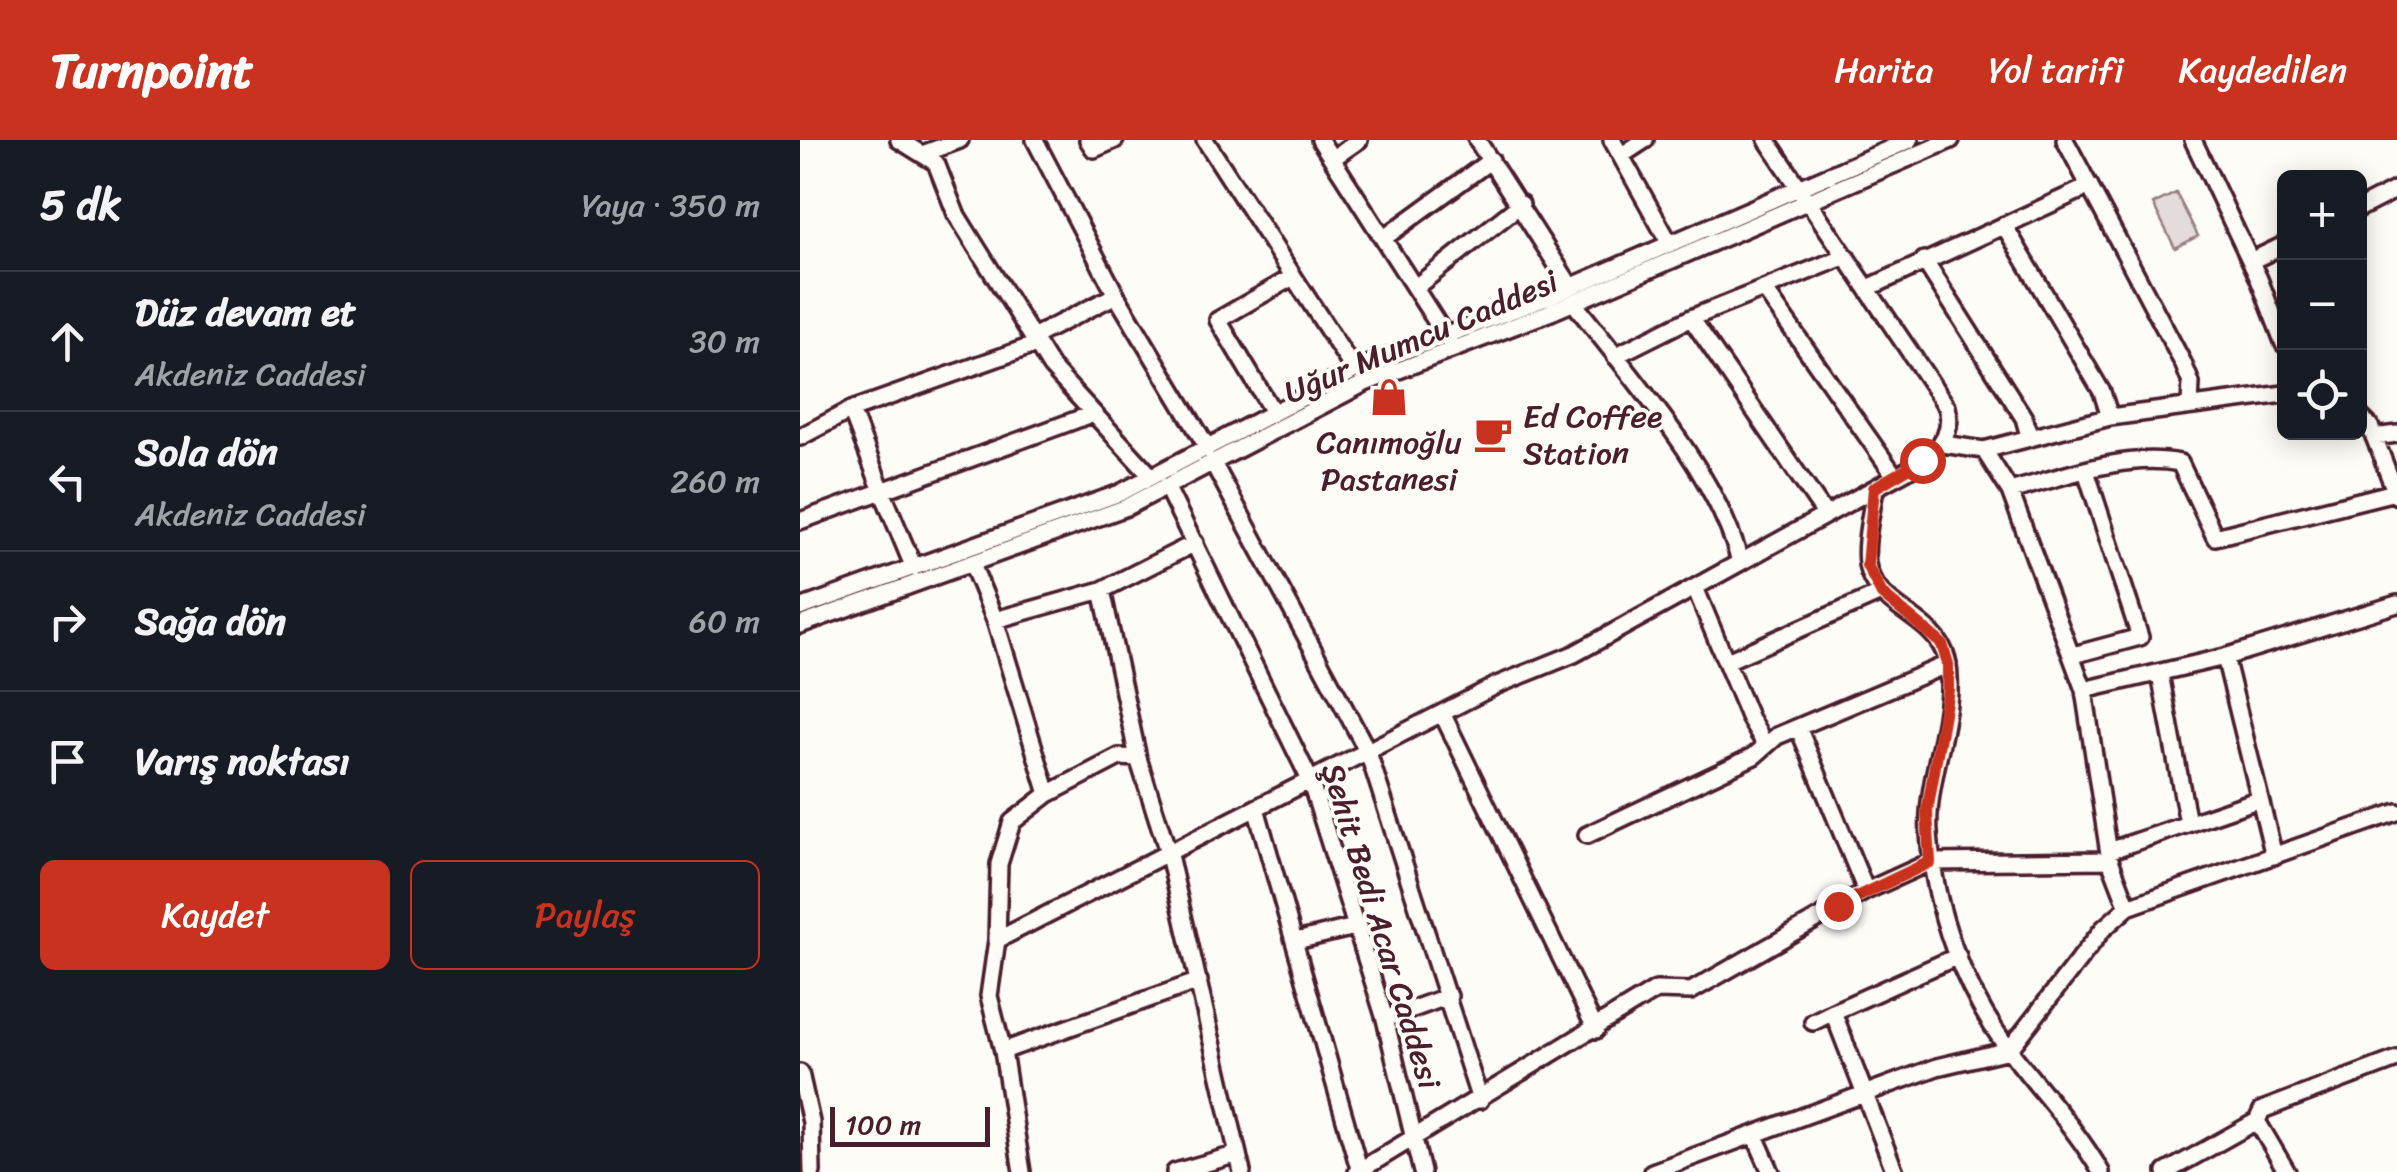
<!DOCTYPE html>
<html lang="tr">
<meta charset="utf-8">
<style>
body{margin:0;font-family:Sriracha,sans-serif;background:#20242c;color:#f1f3f6}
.controls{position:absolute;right:30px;top:30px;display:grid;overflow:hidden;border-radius:15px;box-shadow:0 5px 25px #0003}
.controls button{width:90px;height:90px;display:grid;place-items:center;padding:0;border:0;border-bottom:2px solid #363941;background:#171b24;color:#f1f3f6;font:50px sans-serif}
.scale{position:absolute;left:30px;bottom:25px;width:160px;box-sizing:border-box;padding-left:10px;border:5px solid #4a1f2b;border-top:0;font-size:28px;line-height:35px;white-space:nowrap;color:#4a1f2b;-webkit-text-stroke:8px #fdfcf7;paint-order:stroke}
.stop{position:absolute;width:30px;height:30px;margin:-22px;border:8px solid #c8321e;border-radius:50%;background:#fff}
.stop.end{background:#c8321e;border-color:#fff;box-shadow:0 2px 10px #0008}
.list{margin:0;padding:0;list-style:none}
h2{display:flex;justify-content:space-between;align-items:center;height:130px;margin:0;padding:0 40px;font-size:42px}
h2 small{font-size:32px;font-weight:400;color:#9ea1a6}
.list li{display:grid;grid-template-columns:65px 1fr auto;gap:30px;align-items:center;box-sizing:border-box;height:140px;padding:0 40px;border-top:2px solid #363941}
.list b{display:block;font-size:38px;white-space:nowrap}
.list p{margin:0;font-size:32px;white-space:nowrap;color:#9ea1a6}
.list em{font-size:32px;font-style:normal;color:#9ea1a6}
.actions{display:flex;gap:20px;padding:30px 40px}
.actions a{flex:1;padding:22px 0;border:2px solid #c8321e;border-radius:15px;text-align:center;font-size:35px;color:#c8321e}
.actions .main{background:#c8321e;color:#fff}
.icon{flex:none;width:55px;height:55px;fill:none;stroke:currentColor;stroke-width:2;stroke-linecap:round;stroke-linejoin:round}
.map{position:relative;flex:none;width:1597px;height:1032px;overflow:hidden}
header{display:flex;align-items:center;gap:60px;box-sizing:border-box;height:140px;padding:0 50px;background:#c8321e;color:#fff}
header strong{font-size:48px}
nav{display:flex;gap:55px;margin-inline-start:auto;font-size:35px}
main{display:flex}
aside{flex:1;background:#171b24}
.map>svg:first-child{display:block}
.green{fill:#e3dcda;stroke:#967e82;stroke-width:2.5}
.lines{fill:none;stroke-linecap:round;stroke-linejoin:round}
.minor-casing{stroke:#4a1f2b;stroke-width:22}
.minor{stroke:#fdfcf7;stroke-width:15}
.route{stroke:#c8321e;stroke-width:12}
.labels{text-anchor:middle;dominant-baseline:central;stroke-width:8;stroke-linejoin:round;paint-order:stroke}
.street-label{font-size:32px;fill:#4a1f2b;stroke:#fdfcf7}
.poi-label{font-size:32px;fill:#4a1f2b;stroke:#fdfcf7;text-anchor:start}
</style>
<header>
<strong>Turnpoint</strong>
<nav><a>Harita</a><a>Yol tarifi</a><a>Kaydedilen</a></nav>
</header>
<main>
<aside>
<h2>5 dk<small>Yaya · 350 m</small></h2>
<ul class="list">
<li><svg class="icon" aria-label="ahead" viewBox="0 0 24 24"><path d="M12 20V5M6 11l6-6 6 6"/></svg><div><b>Düz devam et</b><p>Akdeniz Caddesi</p></div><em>30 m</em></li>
<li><svg class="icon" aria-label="left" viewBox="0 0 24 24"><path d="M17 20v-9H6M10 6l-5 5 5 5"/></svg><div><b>Sola dön</b><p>Akdeniz Caddesi</p></div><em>260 m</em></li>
<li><svg class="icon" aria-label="right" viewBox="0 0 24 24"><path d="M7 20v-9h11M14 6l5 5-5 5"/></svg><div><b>Sağa dön</b></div><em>60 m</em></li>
<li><svg class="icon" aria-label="arrive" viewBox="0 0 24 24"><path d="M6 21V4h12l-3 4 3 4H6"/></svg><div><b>Varış noktası</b></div></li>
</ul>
<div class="actions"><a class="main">Kaydet</a><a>Paylaş</a></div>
</aside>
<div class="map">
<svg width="1597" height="1032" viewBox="0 0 1597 1032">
<rect width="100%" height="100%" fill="#fdfcf7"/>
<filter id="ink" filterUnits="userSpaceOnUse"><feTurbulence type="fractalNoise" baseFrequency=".01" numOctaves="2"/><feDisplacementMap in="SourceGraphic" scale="20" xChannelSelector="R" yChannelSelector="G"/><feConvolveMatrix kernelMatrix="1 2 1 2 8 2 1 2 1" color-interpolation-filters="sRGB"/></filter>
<g filter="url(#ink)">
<!-- green -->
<path class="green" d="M 1376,53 L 1398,96 L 1375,108 L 1353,64 Z"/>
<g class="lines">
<!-- minor casing -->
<g class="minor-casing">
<path id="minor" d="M 99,0 L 136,23 L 156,74 L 251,227 L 351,336
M 235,0 L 316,155 L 406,305
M 288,0 L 294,9 L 315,0
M 405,0 L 554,230
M 520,0 L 650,203
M 677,0 L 771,147
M 812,0 L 870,104
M 967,0 L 1147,267 C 1159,311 1107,329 1075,348 C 1072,371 1064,401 1067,424 C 1074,469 1137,476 1147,520 C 1158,572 1125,638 1129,693 C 1134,769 1163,850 1210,911 C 1241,952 1275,987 1301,1032
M 1265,0 L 1383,223 L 1391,243 L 1390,266
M 1393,0 L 1459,139 L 1484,204
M 125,13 L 160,0
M 822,15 L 845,0
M 533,18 L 559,0
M 1560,68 L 1597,49
M 1204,85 L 1302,252 L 1310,277
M 584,98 L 691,20
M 1124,120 L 1224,278 L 1229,296
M 1451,121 L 1484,105
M 617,146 L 721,64
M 1068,148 L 1290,46
M 964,149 L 1095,336
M 774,163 C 831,237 917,332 940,422
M 891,178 L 1025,374
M 233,197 L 316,155
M 237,204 L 51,270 L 82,351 L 292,274
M 815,216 L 891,178 L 1046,116
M 473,272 L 418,180 L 491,138
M 1560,276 L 1570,286 L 1597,356
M 0,297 L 51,270
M 1574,297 L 1597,294
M 1143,304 L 1184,310 L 1210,351 L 1284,550 L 1310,720 L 1328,767
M 1184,310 L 1310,277 L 1484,254
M 412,321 L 568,612 L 680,960
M 366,346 L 510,640 L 585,879 L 622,1032
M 1210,351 C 1263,337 1325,312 1380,323 L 1415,397 L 1595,352
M 0,381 L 82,351 L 114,428
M 172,424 L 195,480 L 248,654 L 319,617 L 338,618 L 369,715 L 442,1032
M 302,450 L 338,618
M 896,450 L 950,579 L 965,604
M 0,468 L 320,353 L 559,228 L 745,158 L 1110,0
M 195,480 L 302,450 L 395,403
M 0,485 L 327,367 L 565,243 L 751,172 L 1151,0
M 1273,515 L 1340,497 L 1286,331
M 1425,517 L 1474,716
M 927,521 L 1081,453
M 1360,534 L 1388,683
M 1284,550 L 1425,517 L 1597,464
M 642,573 L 796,890
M 998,587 L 1066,751
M 456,668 L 560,1032
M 787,695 L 954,616 L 977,596 L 1148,524
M 1309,711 L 1457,660
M 197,800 L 199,724 L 212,682 L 248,654
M 496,801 L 559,786
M 585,879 L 649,856
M 1013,882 L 1033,872
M 203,911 L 399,841
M 0,933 L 11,982 L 12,1032
M 1457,981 L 1487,1032
M 955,996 L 971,1032
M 222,1032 L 203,911 L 189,856 L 197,800 L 697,545 L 774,514 L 1075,348
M 375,1032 L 438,1014
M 557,1032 L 856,850 L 891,851 L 1066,751 L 1130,722 L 1310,720
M 852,1032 L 1137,927 L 1209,910 L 1303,789 L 1328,767 L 1597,672
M 1095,1032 L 1033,872 L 1158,816
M 1366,1032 L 1457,981 L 1462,970 L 1597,919"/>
</g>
<!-- minor -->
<use href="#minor" class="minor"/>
</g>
</g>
<g class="lines" filter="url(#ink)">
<!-- route -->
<path class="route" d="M 1038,766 L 1130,722 L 1127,672 L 1148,550 L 1148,524 L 1142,504 L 1082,454 L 1067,425 L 1074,348 L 1122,320"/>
</g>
<!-- icons -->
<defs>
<g id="shop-bare" transform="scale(3)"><path d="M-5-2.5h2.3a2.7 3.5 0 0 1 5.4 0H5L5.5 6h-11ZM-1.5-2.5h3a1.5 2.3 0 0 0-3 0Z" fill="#c8321e" stroke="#fdfcf7" stroke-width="2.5" paint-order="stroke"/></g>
<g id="cafe-bare" transform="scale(3)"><path d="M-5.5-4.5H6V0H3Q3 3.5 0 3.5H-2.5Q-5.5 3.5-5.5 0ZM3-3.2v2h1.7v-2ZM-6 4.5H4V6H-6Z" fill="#c8321e" stroke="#fdfcf7" stroke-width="2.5" paint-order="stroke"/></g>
</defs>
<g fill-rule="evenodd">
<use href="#shop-bare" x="589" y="257"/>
<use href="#cafe-bare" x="693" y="294"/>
</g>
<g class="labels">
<!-- street labels -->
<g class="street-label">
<text transform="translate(621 197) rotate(-23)">Uğur Mumcu Caddesi</text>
<text transform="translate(581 786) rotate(73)">Şehit Bedi Acar Caddesi</text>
</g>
<!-- poi labels -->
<g class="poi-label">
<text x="723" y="276">Ed Coffee<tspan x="723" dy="37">Station</tspan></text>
<text x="589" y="302" text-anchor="middle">Canımoğlu<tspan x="589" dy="37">Pastanesi</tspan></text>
</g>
</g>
</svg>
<div class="controls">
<button>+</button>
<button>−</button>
<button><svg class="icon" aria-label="locate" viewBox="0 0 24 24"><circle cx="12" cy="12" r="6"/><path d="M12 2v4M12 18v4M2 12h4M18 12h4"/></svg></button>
</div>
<div class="scale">100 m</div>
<div class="stop" style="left:1122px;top:320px"></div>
<div class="stop end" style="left:1038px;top:766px"></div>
</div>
</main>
